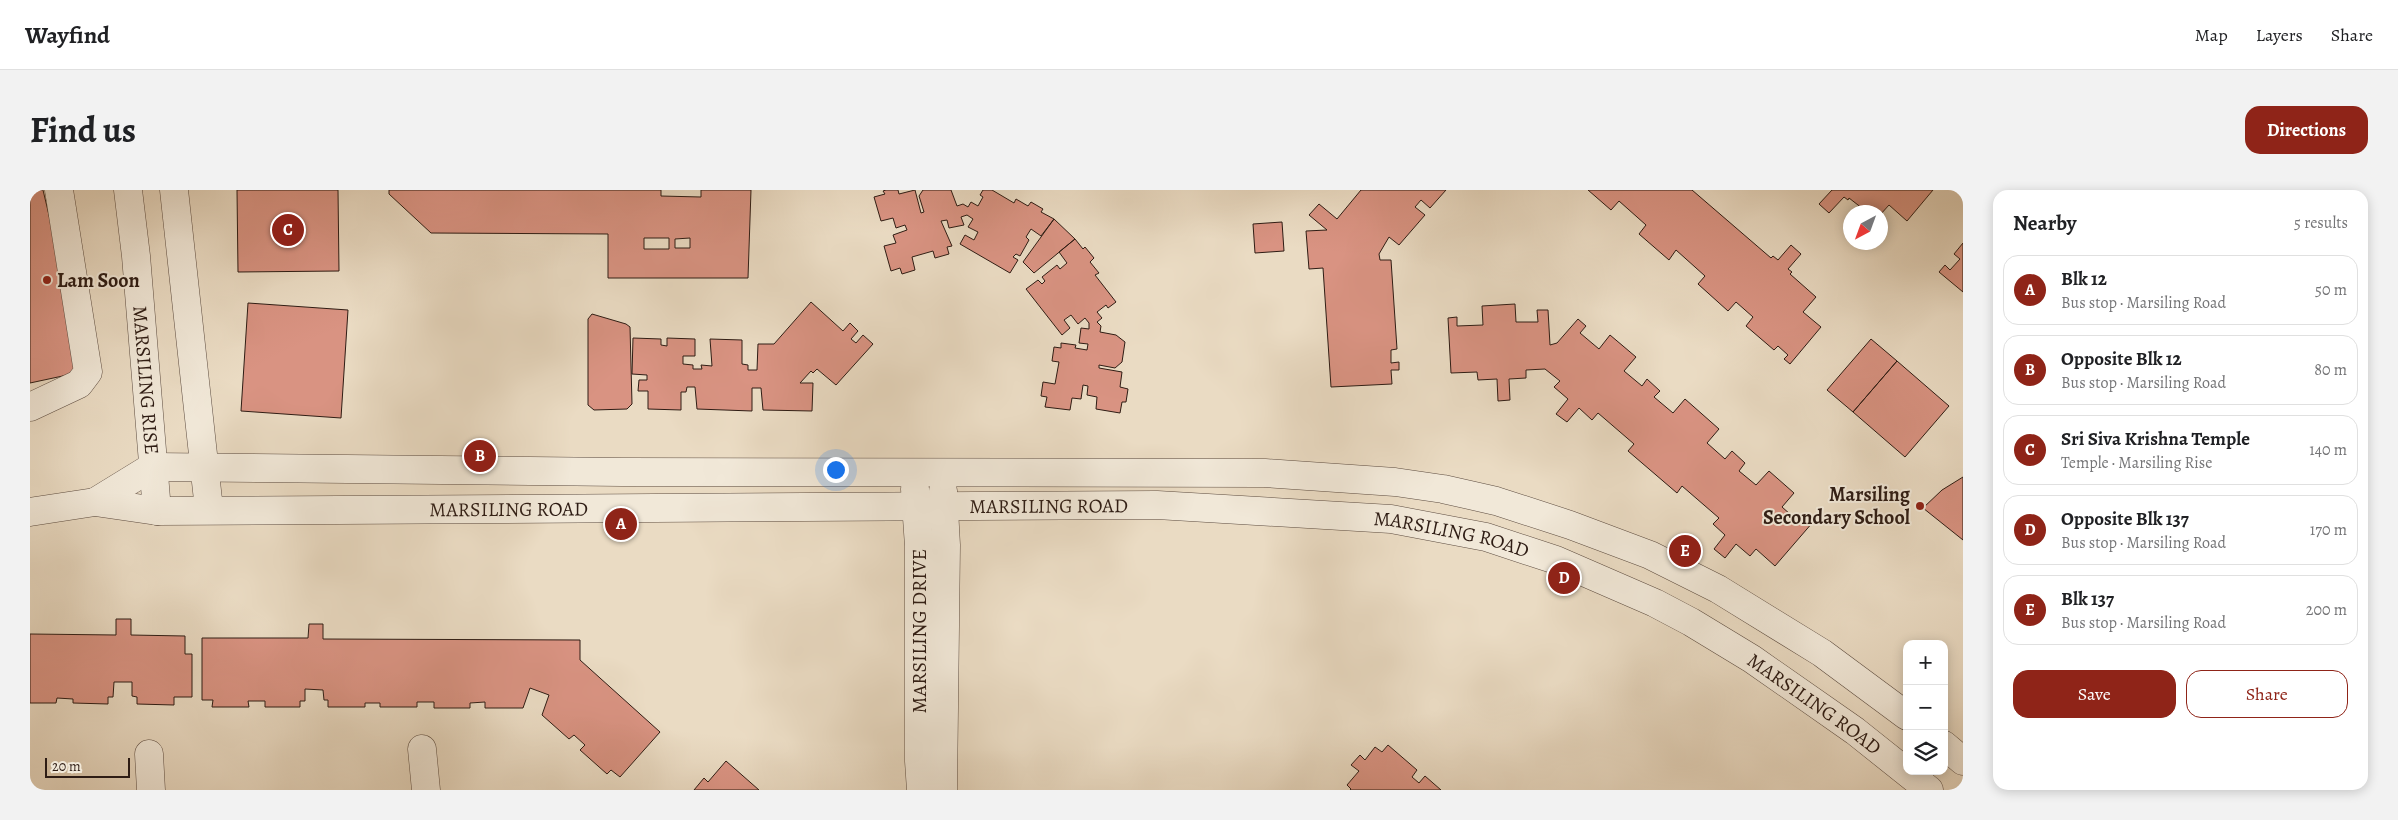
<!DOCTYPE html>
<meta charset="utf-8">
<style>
body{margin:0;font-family:Alegreya,serif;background:#f2f2f2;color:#202124}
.controls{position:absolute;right:15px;bottom:15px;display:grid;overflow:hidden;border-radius:10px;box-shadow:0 2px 12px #0003}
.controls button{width:45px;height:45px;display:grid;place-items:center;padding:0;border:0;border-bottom:1px solid #e0e0e0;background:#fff;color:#202124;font:25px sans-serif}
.compass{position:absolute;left:1813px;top:15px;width:45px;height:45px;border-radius:50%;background:#fff;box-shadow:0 2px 12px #0003;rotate:221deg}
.scale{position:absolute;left:15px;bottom:12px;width:85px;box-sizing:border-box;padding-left:5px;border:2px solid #2e1c14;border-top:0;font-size:14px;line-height:18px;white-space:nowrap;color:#2e1c14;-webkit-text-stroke:4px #f1e8d8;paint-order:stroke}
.you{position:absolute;left:805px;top:279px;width:18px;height:18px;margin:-12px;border:4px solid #fff;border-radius:50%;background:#1a73e8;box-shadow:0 0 0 8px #1a73e833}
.badge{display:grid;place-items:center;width:32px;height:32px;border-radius:50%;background:#8f2418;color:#fff;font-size:16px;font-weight:700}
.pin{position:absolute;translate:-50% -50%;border:2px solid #fff;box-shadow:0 1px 5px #0006}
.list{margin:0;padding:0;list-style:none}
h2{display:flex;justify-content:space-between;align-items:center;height:65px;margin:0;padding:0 20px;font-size:21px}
h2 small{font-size:16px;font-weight:400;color:#757577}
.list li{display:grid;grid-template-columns:32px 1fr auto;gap:15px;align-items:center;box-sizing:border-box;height:70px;margin:0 10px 10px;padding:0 10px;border:1px solid #e0e0e0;border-radius:15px}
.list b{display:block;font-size:19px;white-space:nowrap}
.list p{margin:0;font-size:16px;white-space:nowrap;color:#757577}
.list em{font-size:16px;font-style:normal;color:#757577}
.actions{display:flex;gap:10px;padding:15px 20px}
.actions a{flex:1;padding:11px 0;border:1px solid #8f2418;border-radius:15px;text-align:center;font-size:18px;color:#8f2418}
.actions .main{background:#8f2418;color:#fff}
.icon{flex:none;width:28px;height:28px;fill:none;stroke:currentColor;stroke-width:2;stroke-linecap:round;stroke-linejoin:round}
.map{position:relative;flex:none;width:1933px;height:600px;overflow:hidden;border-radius:15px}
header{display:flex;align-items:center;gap:30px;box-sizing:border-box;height:70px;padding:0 25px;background:#fff;border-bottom:1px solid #e0e0e0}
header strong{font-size:24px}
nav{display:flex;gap:28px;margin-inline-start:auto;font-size:18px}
.intro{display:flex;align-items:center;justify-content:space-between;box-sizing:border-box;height:120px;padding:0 30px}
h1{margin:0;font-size:35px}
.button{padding:12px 22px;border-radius:15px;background:#8f2418;color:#fff;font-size:18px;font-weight:700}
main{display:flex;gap:30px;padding:0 30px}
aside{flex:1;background:#fff;border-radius:15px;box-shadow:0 2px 12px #0003}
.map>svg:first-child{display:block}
.building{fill:#d99382;stroke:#2e1c14;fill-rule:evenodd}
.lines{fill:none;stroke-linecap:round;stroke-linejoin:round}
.minor-casing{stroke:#5d4c40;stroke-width:29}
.minor{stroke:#f1e8d8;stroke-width:28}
.poi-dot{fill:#8f2418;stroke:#f1e8d8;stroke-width:2}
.labels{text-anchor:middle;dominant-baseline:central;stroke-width:4;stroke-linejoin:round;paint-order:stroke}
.poi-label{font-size:20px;font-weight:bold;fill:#2e1c14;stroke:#f1e8d8;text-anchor:start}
.street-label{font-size:20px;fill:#2e1c14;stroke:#f1e8d8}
</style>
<header>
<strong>Wayfind</strong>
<nav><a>Map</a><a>Layers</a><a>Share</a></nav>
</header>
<div class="intro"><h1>Find us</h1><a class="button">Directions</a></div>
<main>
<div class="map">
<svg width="1933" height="600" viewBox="0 0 1933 600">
<rect width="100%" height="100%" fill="#eadbc3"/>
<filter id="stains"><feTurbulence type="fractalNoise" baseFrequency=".004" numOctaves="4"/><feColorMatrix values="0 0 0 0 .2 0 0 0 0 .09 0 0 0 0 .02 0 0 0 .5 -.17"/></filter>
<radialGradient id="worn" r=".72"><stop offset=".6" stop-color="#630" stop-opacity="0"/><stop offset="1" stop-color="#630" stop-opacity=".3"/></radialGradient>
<!-- building -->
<path class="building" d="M 0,0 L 13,0 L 56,181 L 0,193 Z
M 207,0 L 308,0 L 309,81 L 208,82 Z
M 359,0 L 631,0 L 631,6 L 671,7 L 671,0 L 721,0 L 718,88 L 578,88 L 578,44 L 401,43 L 359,4 ZM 614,48 L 639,48 L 639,59 L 614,59 ZM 660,48 L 660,58 L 645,58 L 645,49 Z
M 856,0 L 868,0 L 869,4 L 885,0 L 891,23 L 894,22 L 889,6 L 893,0 L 921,0 L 927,16 L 933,14 L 938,17 L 941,12 L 948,16 L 953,7 L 950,5 L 953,0 L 962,0 L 984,13 L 986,9 L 998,16 L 1001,12 L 1013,19 L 1011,22 L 1024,29 L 1011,46 L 1001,39 L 996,47 L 999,50 L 990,66 L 986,64 L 983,67 L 988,70 L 980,83 L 930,54 L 935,45 L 944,50 L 948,42 L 938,37 L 943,29 L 937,25 L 931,27 L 934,35 L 919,38 L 917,30 L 911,31 L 922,56 L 917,57 L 919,64 L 905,68 L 903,61 L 882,67 L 885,80 L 872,84 L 870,78 L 861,81 L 854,56 L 866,53 L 863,45 L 877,40 L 875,35 L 866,38 L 863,28 L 851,31 L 844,7 L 855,4 L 853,1 Z
M 1331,0 L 1416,0 L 1400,18 L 1391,10 L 1385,17 L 1395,25 L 1369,55 L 1359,47 L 1349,64 L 1350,70 L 1361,70 L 1367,159 L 1361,160 L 1361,173 L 1369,172 L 1369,180 L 1361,180 L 1362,194 L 1301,197 L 1293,78 L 1279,79 L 1276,41 L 1297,40 L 1279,25 L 1289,14 L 1307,29 Z
M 1558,0 L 1662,0 L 1741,68 L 1743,66 L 1748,70 L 1761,55 L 1771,64 L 1758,79 L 1762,82 L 1760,84 L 1786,107 L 1773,122 L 1791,137 L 1760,174 L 1754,169 L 1758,165 L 1748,156 L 1744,160 L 1716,136 L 1723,127 L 1706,112 L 1698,121 L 1668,94 L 1675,86 L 1646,60 L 1639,70 L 1609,44 L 1616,35 L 1589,11 L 1581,20 Z
M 1802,0 L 1903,0 L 1877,31 L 1859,15 L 1850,25 L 1850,22 L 1837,22 L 1819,8 L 1818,10 L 1814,7 L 1799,23 L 1789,14 Z
M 1024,29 L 1045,49 L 1004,83 L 993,72 Z
M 1252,32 L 1254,61 L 1225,63 L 1223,34 Z
M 1045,49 L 1053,59 L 1055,57 L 1064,68 L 1060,72 L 1069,83 L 1065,85 L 1086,112 L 1078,118 L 1076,115 L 1067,122 L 1072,128 L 1067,132 L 1071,136 L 1070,142 L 1086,145 L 1095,152 L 1092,172 L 1085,178 L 1069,175 L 1069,178 L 1092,182 L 1090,197 L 1098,199 L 1096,212 L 1092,212 L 1090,223 L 1066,219 L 1067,207 L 1057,205 L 1058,196 L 1053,195 L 1051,209 L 1042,208 L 1040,220 L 1015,217 L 1017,207 L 1011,206 L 1013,192 L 1025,194 L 1029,172 L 1022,171 L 1024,157 L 1031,158 L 1031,153 L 1046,155 L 1045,158 L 1057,160 L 1058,154 L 1049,153 L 1051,138 L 1059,139 L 1059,133 L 1055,128 L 1048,134 L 1041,125 L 1034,130 L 1040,138 L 1032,145 L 996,99 L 1008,90 L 1012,94 L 1015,91 L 1012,87 L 1027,75 L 1030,79 L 1037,73 L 1029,62 Z
M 1933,53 L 1933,102 L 1909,82 L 1915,75 L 1920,80 L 1930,69 L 1924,64 Z
M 781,112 L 813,141 L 820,133 L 828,141 L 821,149 L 826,153 L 833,145 L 843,154 L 806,195 L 787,179 L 783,183 L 781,181 L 770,193 L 783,193 L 782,221 L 733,220 L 731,198 L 722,198 L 722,221 L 667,219 L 665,197 L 657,197 L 656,202 L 651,202 L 651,220 L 618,219 L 618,201 L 608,201 L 609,190 L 617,190 L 617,185 L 602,184 L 603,148 L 631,149 L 631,155 L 637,156 L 637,148 L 665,149 L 665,166 L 653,166 L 653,174 L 663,175 L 663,179 L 672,179 L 671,175 L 682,176 L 680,149 L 712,150 L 712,174 L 718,175 L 718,180 L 727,180 L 728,154 L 744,154 Z
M 218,113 L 318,120 L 311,228 L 211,221 Z
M 1485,114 L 1486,132 L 1508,132 L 1507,120 L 1518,120 L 1520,155 L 1527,153 L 1548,129 L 1556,136 L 1550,143 L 1569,159 L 1580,145 L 1606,167 L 1594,181 L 1612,196 L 1617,189 L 1630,201 L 1624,207 L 1643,223 L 1655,209 L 1689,239 L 1677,253 L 1695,269 L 1702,261 L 1715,273 L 1709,281 L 1726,295 L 1739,281 L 1764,303 L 1752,317 L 1769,332 L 1776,325 L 1783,332 L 1745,376 L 1726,359 L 1720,366 L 1706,354 L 1695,368 L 1684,359 L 1695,345 L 1683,334 L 1689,328 L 1652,296 L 1647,303 L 1598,261 L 1604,254 L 1568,223 L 1562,230 L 1549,218 L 1537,232 L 1526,224 L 1538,209 L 1524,197 L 1530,191 L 1515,179 L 1496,180 L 1496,188 L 1479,189 L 1480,210 L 1468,211 L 1467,189 L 1448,190 L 1447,182 L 1421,183 L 1418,128 L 1427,127 L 1427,136 L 1453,135 L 1452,116 Z
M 562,124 L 596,134 L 600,137 L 602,214 L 597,219 L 564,220 L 558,215 L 558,129 Z
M 1841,149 L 1867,171 L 1823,222 L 1797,200 Z
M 1867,171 L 1919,216 L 1875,267 L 1823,222 Z
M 1933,287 L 1933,350 L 1893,318 L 1912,300 Z
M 86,429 L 101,429 L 101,445 L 155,446 L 155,464 L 162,464 L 162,507 L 144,507 L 144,515 L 107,514 L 107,507 L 102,506 L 102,492 L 84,492 L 83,507 L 78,507 L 78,514 L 43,513 L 43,509 L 27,508 L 26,513 L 0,513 L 0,444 L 86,445 Z
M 279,434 L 293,434 L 293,449 L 550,450 L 550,470 L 630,542 L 590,587 L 581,580 L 577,584 L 550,560 L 555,555 L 544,545 L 539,549 L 512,525 L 519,505 L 500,498 L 493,518 L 455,518 L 455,512 L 440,513 L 440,518 L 404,518 L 404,512 L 387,512 L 387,517 L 350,517 L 350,513 L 335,513 L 335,517 L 298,517 L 298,510 L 294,510 L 293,500 L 275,499 L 275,511 L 270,511 L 270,517 L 235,517 L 235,511 L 218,511 L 219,517 L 182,517 L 183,510 L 172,510 L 172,448 L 278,448 Z
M 1358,555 L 1387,580 L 1382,587 L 1389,593 L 1395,586 L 1411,600 L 1320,600 L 1321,599 L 1317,595 L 1329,581 L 1321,575 L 1330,565 L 1335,570 L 1345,557 L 1352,562 Z
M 696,571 L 729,600 L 664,600 L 674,588 L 678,592 Z"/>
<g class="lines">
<!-- minor casing -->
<g class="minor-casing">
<g id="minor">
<path id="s1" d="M 98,0 L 106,66 L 127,321"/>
<path d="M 144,0 L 179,319"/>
<path d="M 0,217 L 49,194 L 58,182 L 29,0"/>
<path d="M 885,299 L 889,356 L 889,571 L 891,600"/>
<path d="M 913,301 L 916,355 L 913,600"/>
<path d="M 65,312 L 122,277 L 591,282 L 1235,283 L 1365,292 L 1413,299 L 1466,311 L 1540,335 L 1620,365 L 1688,399 L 1792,463 L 1877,526"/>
<path id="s2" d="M 0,322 L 65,312 L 127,321 L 1127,315 L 1361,329 L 1456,347 L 1526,370 L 1625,413 L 1661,432 L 1722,469 L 1825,541 L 1899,600"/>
<path d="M 1914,555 L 1933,571"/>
<path d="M 392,559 L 396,600"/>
<path d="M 119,564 L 121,600"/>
</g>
</g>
<!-- minor -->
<use href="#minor" class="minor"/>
</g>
<!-- markers -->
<g class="poi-dot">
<circle cx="17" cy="90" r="5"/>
<circle cx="1890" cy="316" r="5"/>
</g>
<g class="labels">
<!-- poi labels -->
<g class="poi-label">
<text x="27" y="90">Lam Soon</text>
<text x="1880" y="304" text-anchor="end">Marsiling<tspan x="1880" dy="23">Secondary School</tspan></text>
</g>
<!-- street labels -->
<g class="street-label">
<text stroke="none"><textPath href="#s1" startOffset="191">MARSILING RISE</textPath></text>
<text stroke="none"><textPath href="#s2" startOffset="1020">MARSILING ROAD</textPath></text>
<text stroke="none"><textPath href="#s2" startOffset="480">MARSILING ROAD</textPath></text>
<text stroke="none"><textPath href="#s2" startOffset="1425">MARSILING ROAD</textPath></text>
<text transform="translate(889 441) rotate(-90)">MARSILING DRIVE</text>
<text stroke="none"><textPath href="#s2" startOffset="1830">MARSILING ROAD</textPath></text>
</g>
</g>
<rect width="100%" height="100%" filter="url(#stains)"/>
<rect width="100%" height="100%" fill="url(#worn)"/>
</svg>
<div class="controls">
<button>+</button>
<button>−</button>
<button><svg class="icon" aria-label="layers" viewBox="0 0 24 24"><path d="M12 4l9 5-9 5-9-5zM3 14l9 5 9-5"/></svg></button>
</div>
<svg class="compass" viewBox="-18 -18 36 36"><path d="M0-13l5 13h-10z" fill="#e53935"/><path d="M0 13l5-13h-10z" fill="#757577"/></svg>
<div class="scale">20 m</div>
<div class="you"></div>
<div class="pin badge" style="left:591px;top:334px">A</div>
<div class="pin badge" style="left:450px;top:266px">B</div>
<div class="pin badge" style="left:258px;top:40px">C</div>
<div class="pin badge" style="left:1534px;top:388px">D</div>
<div class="pin badge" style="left:1655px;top:361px">E</div>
</div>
<aside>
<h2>Nearby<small>5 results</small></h2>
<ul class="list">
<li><span class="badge">A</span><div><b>Blk 12</b><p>Bus stop · Marsiling Road</p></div><em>50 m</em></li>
<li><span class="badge">B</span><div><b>Opposite Blk 12</b><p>Bus stop · Marsiling Road</p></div><em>80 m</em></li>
<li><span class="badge">C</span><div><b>Sri Siva Krishna Temple</b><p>Temple · Marsiling Rise</p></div><em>140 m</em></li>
<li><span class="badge">D</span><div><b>Opposite Blk 137</b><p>Bus stop · Marsiling Road</p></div><em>170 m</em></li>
<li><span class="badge">E</span><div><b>Blk 137</b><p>Bus stop · Marsiling Road</p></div><em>200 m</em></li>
</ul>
<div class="actions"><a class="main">Save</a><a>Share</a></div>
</aside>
</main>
